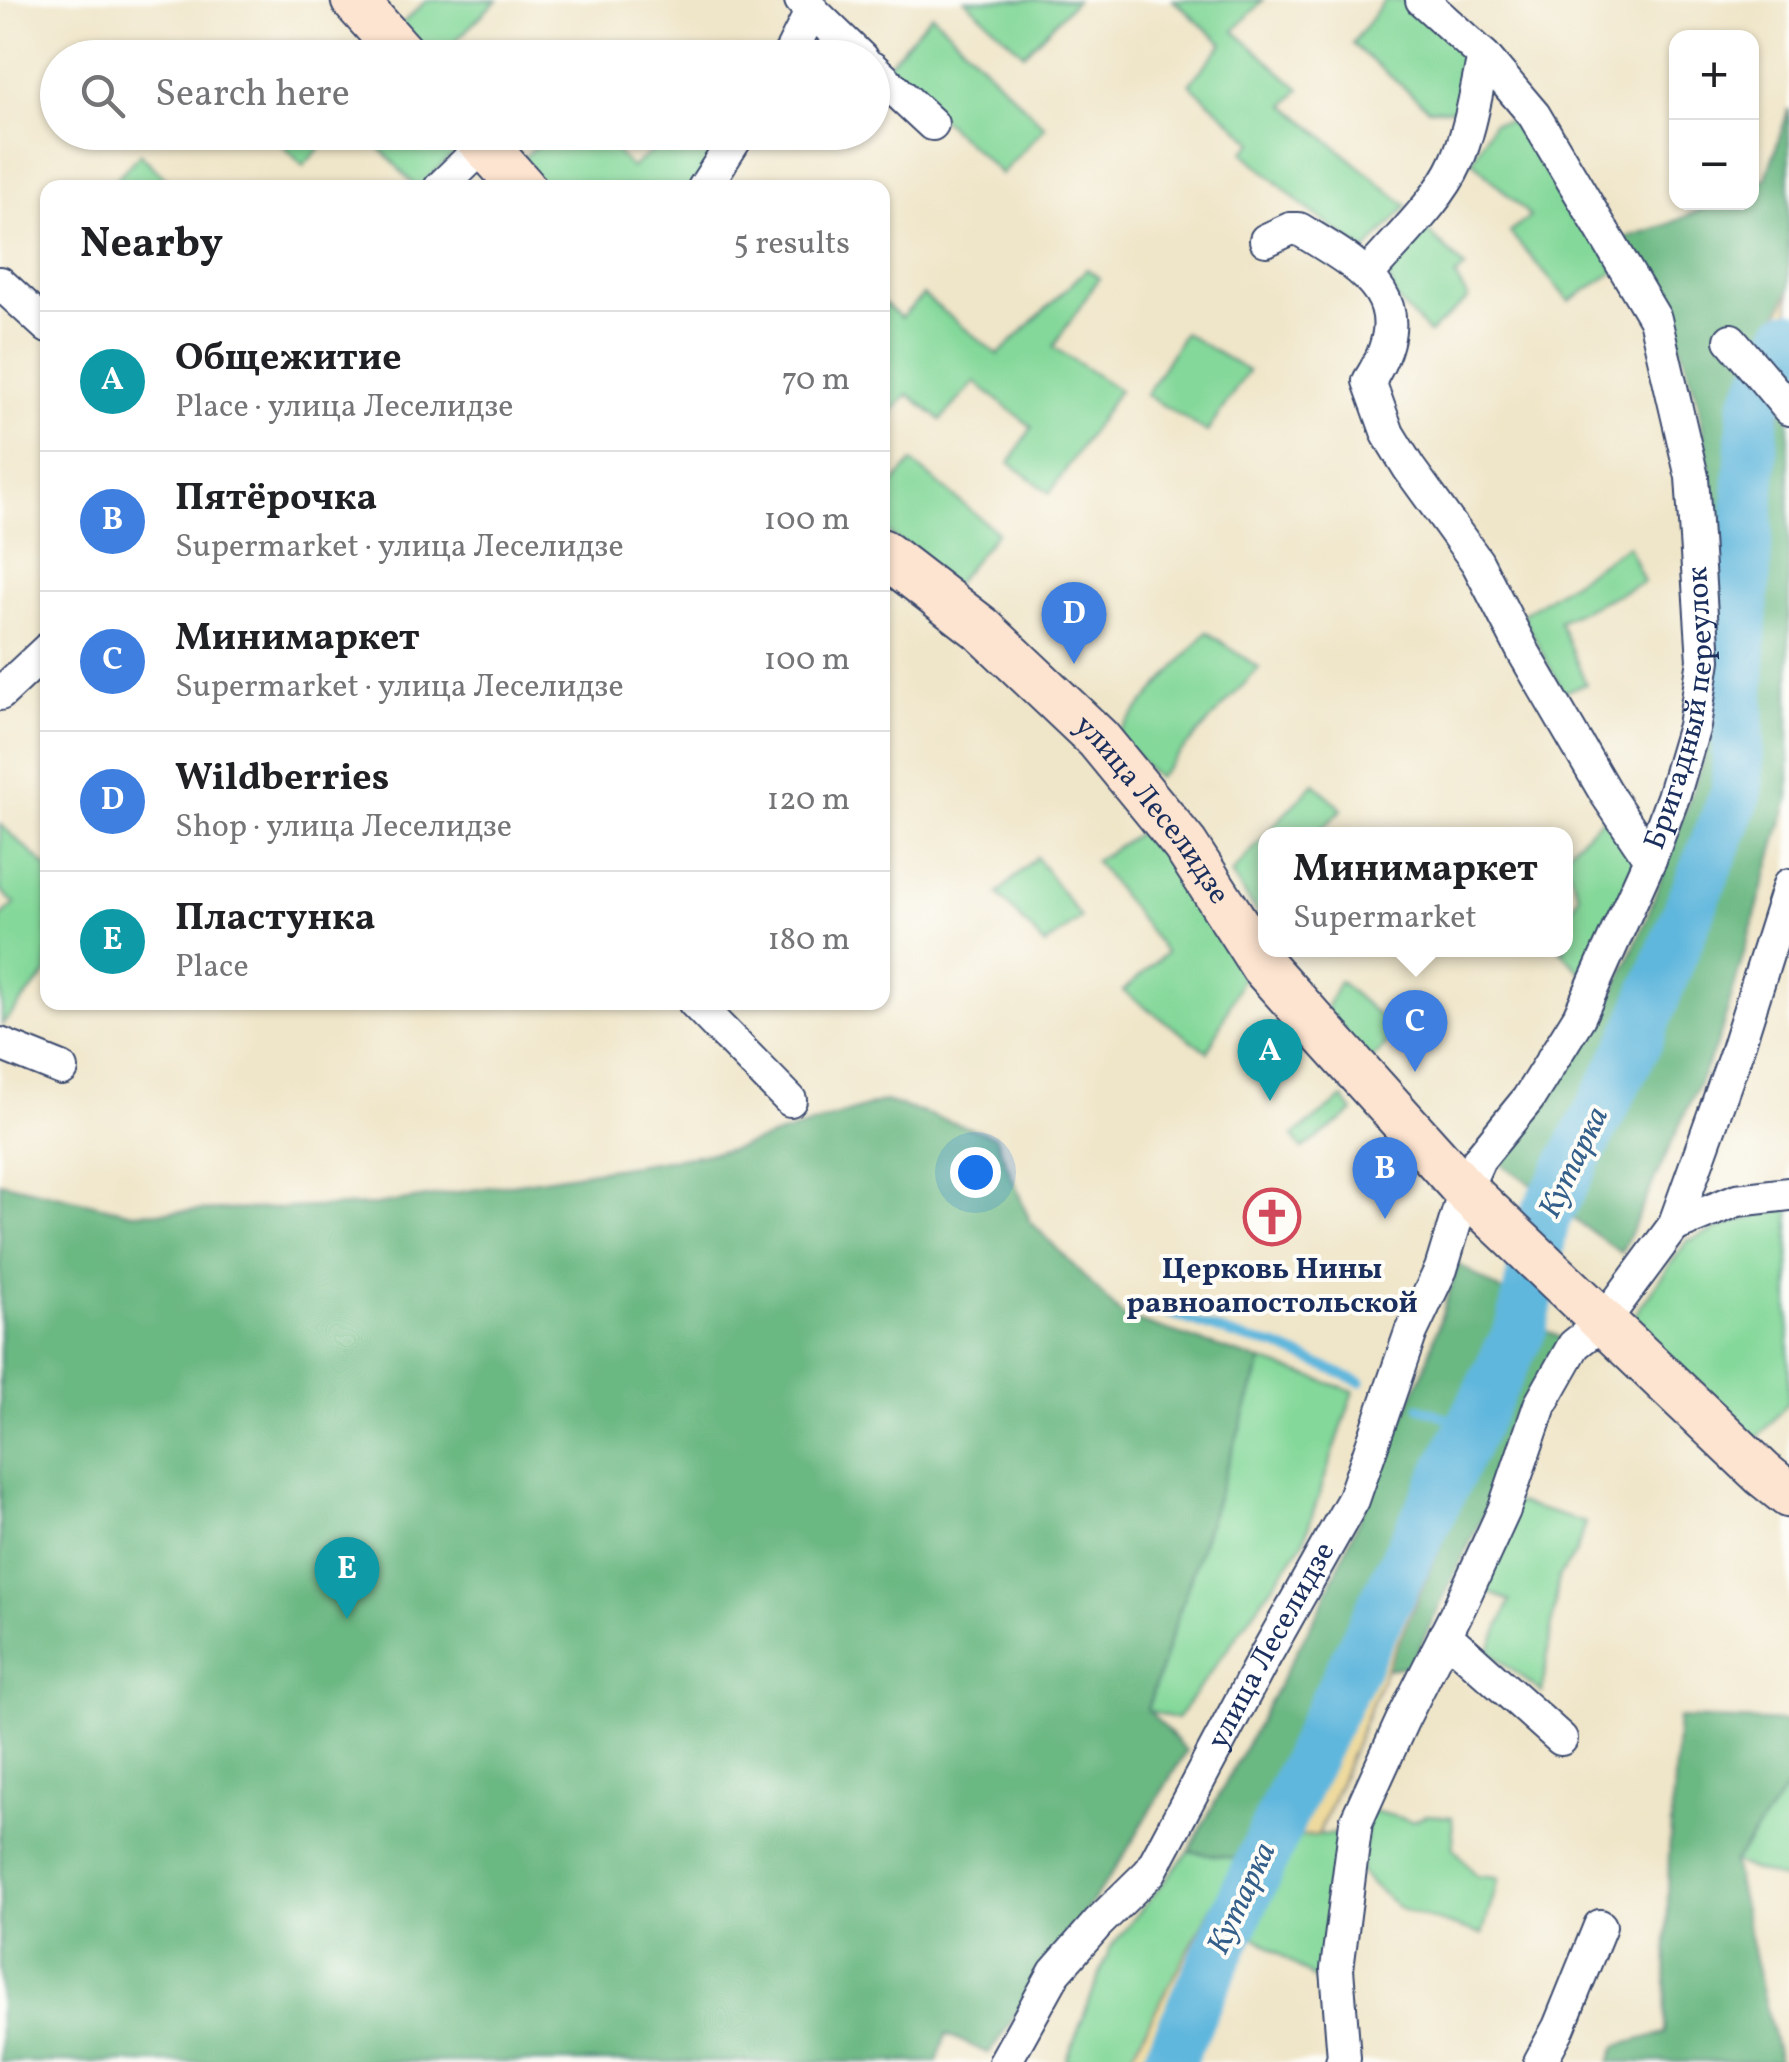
<!DOCTYPE html>
<meta charset="utf-8">
<style>
body{margin:0;font-family:Vollkorn,serif;background:#f2f2f2;color:#202124}
.controls{position:absolute;right:30px;top:30px;display:grid;overflow:hidden;border-radius:20px;box-shadow:0 2px 8px #0004}
.controls button{width:90px;height:90px;display:grid;place-items:center;padding:0;border:0;border-bottom:2px solid #e0e0e0;background:#fff;color:#202124;font:50px sans-serif}
.you{position:absolute;left:975px;top:1172px;width:35px;height:35px;margin:-25px;border:8px solid #fff;border-radius:50%;background:#1a73e8;box-shadow:0 0 0 15px #1a73e833}
.badge{display:grid;place-items:center;width:65px;height:65px;border-radius:50%;background:#0b8043;color:#fff;font-size:32px;font-weight:700}
.pin{position:absolute;translate:-50% -82px;filter:drop-shadow(0 2px 5px #0008)}
.pin::after{content:'';position:absolute;top:52px;width:35px;height:30px;background:inherit;clip-path:polygon(0 0,100% 0,50% 100%)}
.popup{position:absolute;left:1258px;top:827px;width:315px;height:130px;box-sizing:border-box;display:grid;place-content:center;border-radius:20px;background:#fff;filter:drop-shadow(0 2px 8px #0005);font-size:32px;white-space:nowrap;color:#757577}
.popup b{font-size:38px;color:#202124}
.popup::after{content:'';position:absolute;left:50%;top:100%;margin-left:-20px;border:20px solid transparent;border-top-color:#fff}
.list{margin:0;padding:0;list-style:none}
h2{display:flex;justify-content:space-between;align-items:center;height:130px;margin:0;padding:0 40px;font-size:42px}
h2 small{font-size:32px;font-weight:400;color:#757577}
.list li{display:grid;grid-template-columns:65px 1fr auto;gap:30px;align-items:center;box-sizing:border-box;height:140px;padding:0 40px;border-top:2px solid #e0e0e0}
.list b{display:block;font-size:38px;white-space:nowrap}
.list p{margin:0;font-size:32px;white-space:nowrap;color:#757577}
.list em{font-size:32px;font-style:normal;color:#757577}
.icon{flex:none;width:55px;height:55px;fill:none;stroke:currentColor;stroke-width:2;stroke-linecap:round;stroke-linejoin:round}
.map{position:relative;flex:none;width:1789px;height:2062px;overflow:hidden}
.search{position:absolute;background:#fff;box-shadow:0 2px 8px #0004;left:40px;top:40px;width:850px;height:110px;display:flex;align-items:center;gap:25px;box-sizing:border-box;padding:0 35px;border-radius:55px;color:#757577;font-size:38px}
.panel{position:absolute;background:#fff;box-shadow:0 2px 8px #0004;left:40px;top:180px;width:850px;height:830px;border-radius:20px}
.map>svg:first-child{display:block}
.green{fill:#84d89a;stroke:#50847c;stroke-width:2.5}
.forest{fill:#6bb882;stroke:#437470;stroke-width:2.5}
.sand{fill:#eeda9e;stroke:#84847e;stroke-width:2.5}
.lines{fill:none;stroke-linecap:round;stroke-linejoin:round}
.stream{stroke:#60b7dd;stroke-width:9}
.river{stroke:#60b7dd;stroke-width:52}
.street-casing{stroke:#3b4a6e;stroke-width:36}
.secondary-casing{stroke:#3b4a6e;stroke-width:49}
.street{stroke:#fff;stroke-width:32}
.secondary{stroke:#fde4d0;stroke-width:45}
.labels{text-anchor:middle;dominant-baseline:central;stroke-width:8;stroke-linejoin:round;paint-order:stroke}
.street-label{font-size:30px;fill:#1b2f5e;stroke:#fdfcf7}
.poi-label{font-size:30px;font-weight:bold;fill:#1b2f5e;stroke:#fdfcf7}
.water-label{font-size:32px;font-style:italic;fill:#335f8a;stroke:#fdfcf7}
</style>
<div class="map">
<svg width="1789" height="2062" viewBox="0 0 1789 2062">
<rect width="100%" height="100%" fill="#fdfcf7"/>
<filter id="ink" filterUnits="userSpaceOnUse"><feTurbulence type="fractalNoise" baseFrequency=".01" numOctaves="2"/><feDisplacementMap in="SourceGraphic" scale="20" xChannelSelector="R" yChannelSelector="G"/><feConvolveMatrix kernelMatrix="1 2 1 2 8 2 1 2 1" color-interpolation-filters="sRGB"/></filter>
<filter id="wash" filterUnits="userSpaceOnUse"><feTurbulence type="fractalNoise" baseFrequency=".0048" numOctaves="4" result="noise"/><feDisplacementMap in="SourceGraphic" scale="40" xChannelSelector="R" yChannelSelector="G"/><feGaussianBlur stdDeviation="2.25" result="paint"/><feColorMatrix in="noise" values="0 0 0 0 0 0 0 0 0 0 0 0 0 0 0 0 0 1.4 0 .05"/><feComposite in="paint" operator="in"/></filter>
<g filter="url(#wash)">
<rect width="100%" height="100%" fill="#efe5c8"/>
<!-- green -->
<path class="green" d="M 427,0 L 497,0 L 439,57 L 420,57 L 396,29 Z
M 965,0 L 1076,0 L 1024,54 Z
M 1173,0 L 1263,0 L 1234,31 L 1300,89 L 1286,105 L 1407,206 L 1365,252 L 1300,203 L 1243,152 L 1254,142 L 1189,84 L 1223,44 Z
M 1385,0 L 1407,0 L 1475,59 L 1462,111 L 1428,108 L 1352,44 Z
M 932,14 L 1045,127 L 1001,174 L 885,67 Z
M 1516,121 L 1601,239 L 1615,272 L 1569,301 L 1510,233 L 1530,216 L 1472,161 L 1493,123 Z
M 551,132 L 601,133 L 631,168 L 674,133 L 698,133 L 719,156 L 698,188 L 536,187 L 516,165 Z
M 271,133 L 335,133 L 303,166 Z
M 366,133 L 458,133 L 466,142 L 419,187 L 416,187 Z
M 140,154 L 174,187 L 108,187 Z
M 1423,226 L 1465,268 L 1455,276 L 1468,299 L 1429,333 L 1396,299 L 1387,274 Z
M 1087,269 L 1099,278 L 1053,347 L 1119,390 L 1050,493 L 1010,463 L 1032,427 L 975,382 L 941,420 L 908,394 L 885,420 L 883,417 L 883,302 L 901,318 L 923,295 L 998,355 Z
M 1184,333 L 1248,371 L 1207,432 L 1146,395 Z
M 912,462 L 997,532 L 952,587 L 883,528 L 883,496 Z
M 1628,545 L 1644,582 L 1559,621 L 1586,684 L 1563,692 L 1522,615 Z
M 1207,632 L 1259,668 L 1157,778 L 1115,736 Z
M 1314,783 L 1342,809 L 1317,834 L 1266,834 Z
M 1608,813 L 1642,863 L 1588,980 L 1560,950 L 1565,950 L 1565,923 L 1579,895 L 1565,861 L 1565,853 Z
M 0,824 L 48,868 L 47,973 L 2,1025 L 0,918 L 15,904 L 0,890 Z
M 1149,826 L 1249,963 L 1208,1052 L 1123,991 L 1166,953 L 1095,861 Z
M 1265,836 L 1265,924 L 1231,874 Z
M 1036,857 L 1081,918 L 1045,945 L 998,894 Z
M 1339,981 L 1398,1032 L 1368,1064 L 1323,1015 Z
M 1343,1098 L 1353,1112 L 1303,1149 L 1293,1136 Z
M 1789,1208 L 1789,1402 L 1754,1442 L 1628,1324 L 1687,1241 L 1735,1222 Z
M 1262,1361 L 1354,1391 L 1303,1543 L 1177,1719 L 1147,1710 Z
M 1514,1502 L 1586,1523 L 1575,1554 L 1559,1576 L 1542,1693 L 1489,1651 L 1510,1601 L 1473,1586 Z
M 1789,1785 L 1789,1881 L 1733,1863 Z
M 1369,1810 L 1413,1821 L 1426,1815 L 1452,1817 L 1454,1848 L 1477,1876 L 1499,1878 L 1482,1935 L 1400,1909 L 1360,1873 Z
M 1340,1834 L 1323,1985 L 1243,1928 L 1286,1836 Z
M 1189,1851 L 1238,1859 L 1128,2062 L 1066,2062 L 1110,1948 Z"/>
<!-- forest -->
<path class="forest" d="M 1789,109 L 1789,291 L 1771,331 L 1737,385 L 1739,454 L 1731,785 L 1626,1029 L 1541,1191 L 1495,1159 L 1602,1020 L 1647,917 L 1702,763 L 1717,715 L 1715,505 L 1698,401 L 1673,324 L 1624,238 L 1667,225 L 1715,203 L 1752,202 L 1752,185 L 1766,178 Z
M 1789,387 L 1789,799 L 1719,1039 L 1621,1253 L 1568,1215 L 1611,1142 L 1756,748 L 1774,431 Z
M 885,1101 L 995,1136 L 1030,1221 L 1124,1317 L 1262,1361 L 1147,1709 L 1186,1751 L 1126,1852 L 989,2054 L 946,2034 L 937,2062 L 0,2062 L 0,1182 L 132,1213 L 376,1205 L 730,1150 Z
M 1458,1264 L 1515,1300 L 1503,1332 L 1238,1859 L 1189,1851 L 1321,1606 L 1424,1370 Z
M 1538,1326 L 1566,1341 L 1411,1666 L 1386,1669 Z
M 1678,1718 L 1789,1722 L 1789,1785 L 1733,1863 L 1779,2062 L 1610,2062 L 1616,2046 L 1665,2033 L 1669,1855 Z"/>
<!-- sand -->
<path class="sand" d="M 1789,291 L 1789,387 L 1774,431 L 1756,748 L 1743,839 L 1611,1142 L 1568,1215 L 1538,1326 L 1386,1669 L 1318,1835 L 1286,1837 L 1180,2062 L 1128,2062 L 1238,1859 L 1503,1332 L 1541,1191 L 1626,1029 L 1731,785 L 1739,455 L 1737,385 L 1771,331 Z"/>
<g class="lines">
<!-- stream -->
<path class="stream" d="M 1132,1308 L 1158,1310 L 1247,1340 L 1276,1346 L 1361,1382
M 1419,1407 L 1472,1428"/>
<!-- river -->
<path class="river" d="M 1168,2062 L 1321,1731 L 1522,1326 L 1544,1219 L 1636,1042 L 1737,791 L 1740,656 L 1754,407 L 1789,337"/>
</g>
</g>
<g filter="url(#ink)">
<g class="lines">
<!-- street casing -->
<g class="street-casing">
<g id="street">
<path d="M 801,0 L 861,58"/>
<path d="M 788,58 L 812,10"/>
<path d="M 872,68 L 932,124"/>
<path d="M 440,188 L 484,145"/>
<path d="M 704,188 L 740,132"/>
<path d="M 1266,240 L 1290,229 L 1299,229 C 1363,268 1422,298 1369,381 L 1388,434 L 1409,468 L 1477,562 L 1524,653 L 1605,792 L 1650,859"/>
<path d="M 1368,274 C 1395,242 1440,200 1456,163 C 1471,130 1476,91 1484,56"/>
<path d="M 0,283 L 48,327"/>
<path d="M 1731,340 L 1789,409"/>
<path d="M 0,694 L 48,649"/>
<path d="M 694,1002 L 790,1100"/>
<path d="M 0,1044 L 62,1069"/>
<path d="M 1674,1226 L 1737,1200 L 1789,1194"/>
<path d="M 1445,1635 L 1561,1739"/>
<path id="s1" d="M 1005,2062 L 1055,1972 L 1098,1923 L 1150,1872 L 1259,1667 L 1353,1500 L 1411,1332 L 1441,1269 L 1465,1190 L 1479,1159 L 1528,1099 L 1579,1017 L 1650,859 L 1673,797 L 1694,726 L 1704,660 L 1692,477 L 1655,319 L 1534,115 L 1484,56 L 1422,0"/>
<path d="M 1342,2062 L 1344,2058 L 1337,1969 L 1356,1822 L 1402,1721 L 1459,1608 L 1504,1510 L 1540,1405 L 1574,1345 L 1603,1322 L 1674,1226 L 1735,1056 L 1789,885"/>
<path d="M 1540,2062 L 1559,2027 L 1600,1926"/>
</g>
</g>
<!-- secondary casing -->
<g class="secondary-casing">
<g id="secondary">
<path d="M 354,0 L 406,58"/>
<path d="M 473,132 L 523,188"/>
<path id="s2" d="M 882,552 L 982,629 L 1098,739 L 1185,845 L 1263,966 L 1465,1190 L 1763,1474 L 1789,1495"/>
</g>
</g>
<!-- street -->
<use href="#street" class="street"/>
<!-- secondary -->
<use href="#secondary" class="secondary"/>
</g>
</g>
<!-- icons -->
<defs>
<g id="church-ring" transform="scale(2.875)"><circle r="9.5" fill="#fdfcf7" stroke="#d1495b" stroke-width="1.5"/><path d="M-1.2-6h2.4v3.5h3.3v2.4h-3.3V6h-2.4V-.1h-3.3v-2.4h3.3Z" fill="#d1495b"/></g>
</defs>
<g fill-rule="evenodd">
<use href="#church-ring" x="1272" y="1217"/>
</g>
<g class="labels">
<!-- street labels -->
<g class="street-label">
<text stroke="none"><textPath href="#s1" startOffset="1532">Бригадный переулок</textPath></text>
<text stroke="none"><textPath href="#s2" startOffset="375">улица Леселидзе</textPath></text>
<text stroke="none"><textPath href="#s1" startOffset="498">улица Леселидзе</textPath></text>
</g>
<!-- poi labels -->
<g class="poi-label">
<text x="1272" y="1270">Церковь Нины<tspan x="1272" dy="34">равноапостольской</tspan></text>
</g>
<!-- water labels -->
<g class="water-label">
<text transform="translate(1575 1163) rotate(-64)">Кутарка</text>
<text transform="translate(1243 1899) rotate(-65)">Кутарка</text>
</g>
</g>
</svg>
<div class="controls">
<button>+</button>
<button>−</button>
</div>
<div class="you"></div>
<div class="pin badge" style="left:1270px;top:1101px;background:#0f9aa8">A</div>
<div class="pin badge" style="left:1385px;top:1219px;background:#3f7fe0">B</div>
<div class="pin badge" style="left:1415px;top:1072px;background:#3f7fe0">C</div>
<div class="popup"><b>Минимаркет</b>Supermarket</div>
<div class="pin badge" style="left:1074px;top:664px;background:#3f7fe0">D</div>
<div class="pin badge" style="left:347px;top:1619px;background:#0f9aa8">E</div>
<div class="search"><svg class="icon" aria-label="search" viewBox="0 0 24 24"><circle cx="10" cy="10" r="6"/><path d="M15 15l6 6"/></svg>Search here</div>
<section class="panel">
<h2>Nearby<small>5 results</small></h2>
<ul class="list">
<li><span class="badge" style="background:#0f9aa8">A</span><div><b>Общежитие</b><p>Place · улица Леселидзе</p></div><em>70 m</em></li>
<li><span class="badge" style="background:#3f7fe0">B</span><div><b>Пятёрочка</b><p>Supermarket · улица Леселидзе</p></div><em>100 m</em></li>
<li><span class="badge" style="background:#3f7fe0">C</span><div><b>Минимаркет</b><p>Supermarket · улица Леселидзе</p></div><em>100 m</em></li>
<li><span class="badge" style="background:#3f7fe0">D</span><div><b>Wildberries</b><p>Shop · улица Леселидзе</p></div><em>120 m</em></li>
<li><span class="badge" style="background:#0f9aa8">E</span><div><b>Пластунка</b><p>Place</p></div><em>180 m</em></li>
</ul>
</section>
</div>
